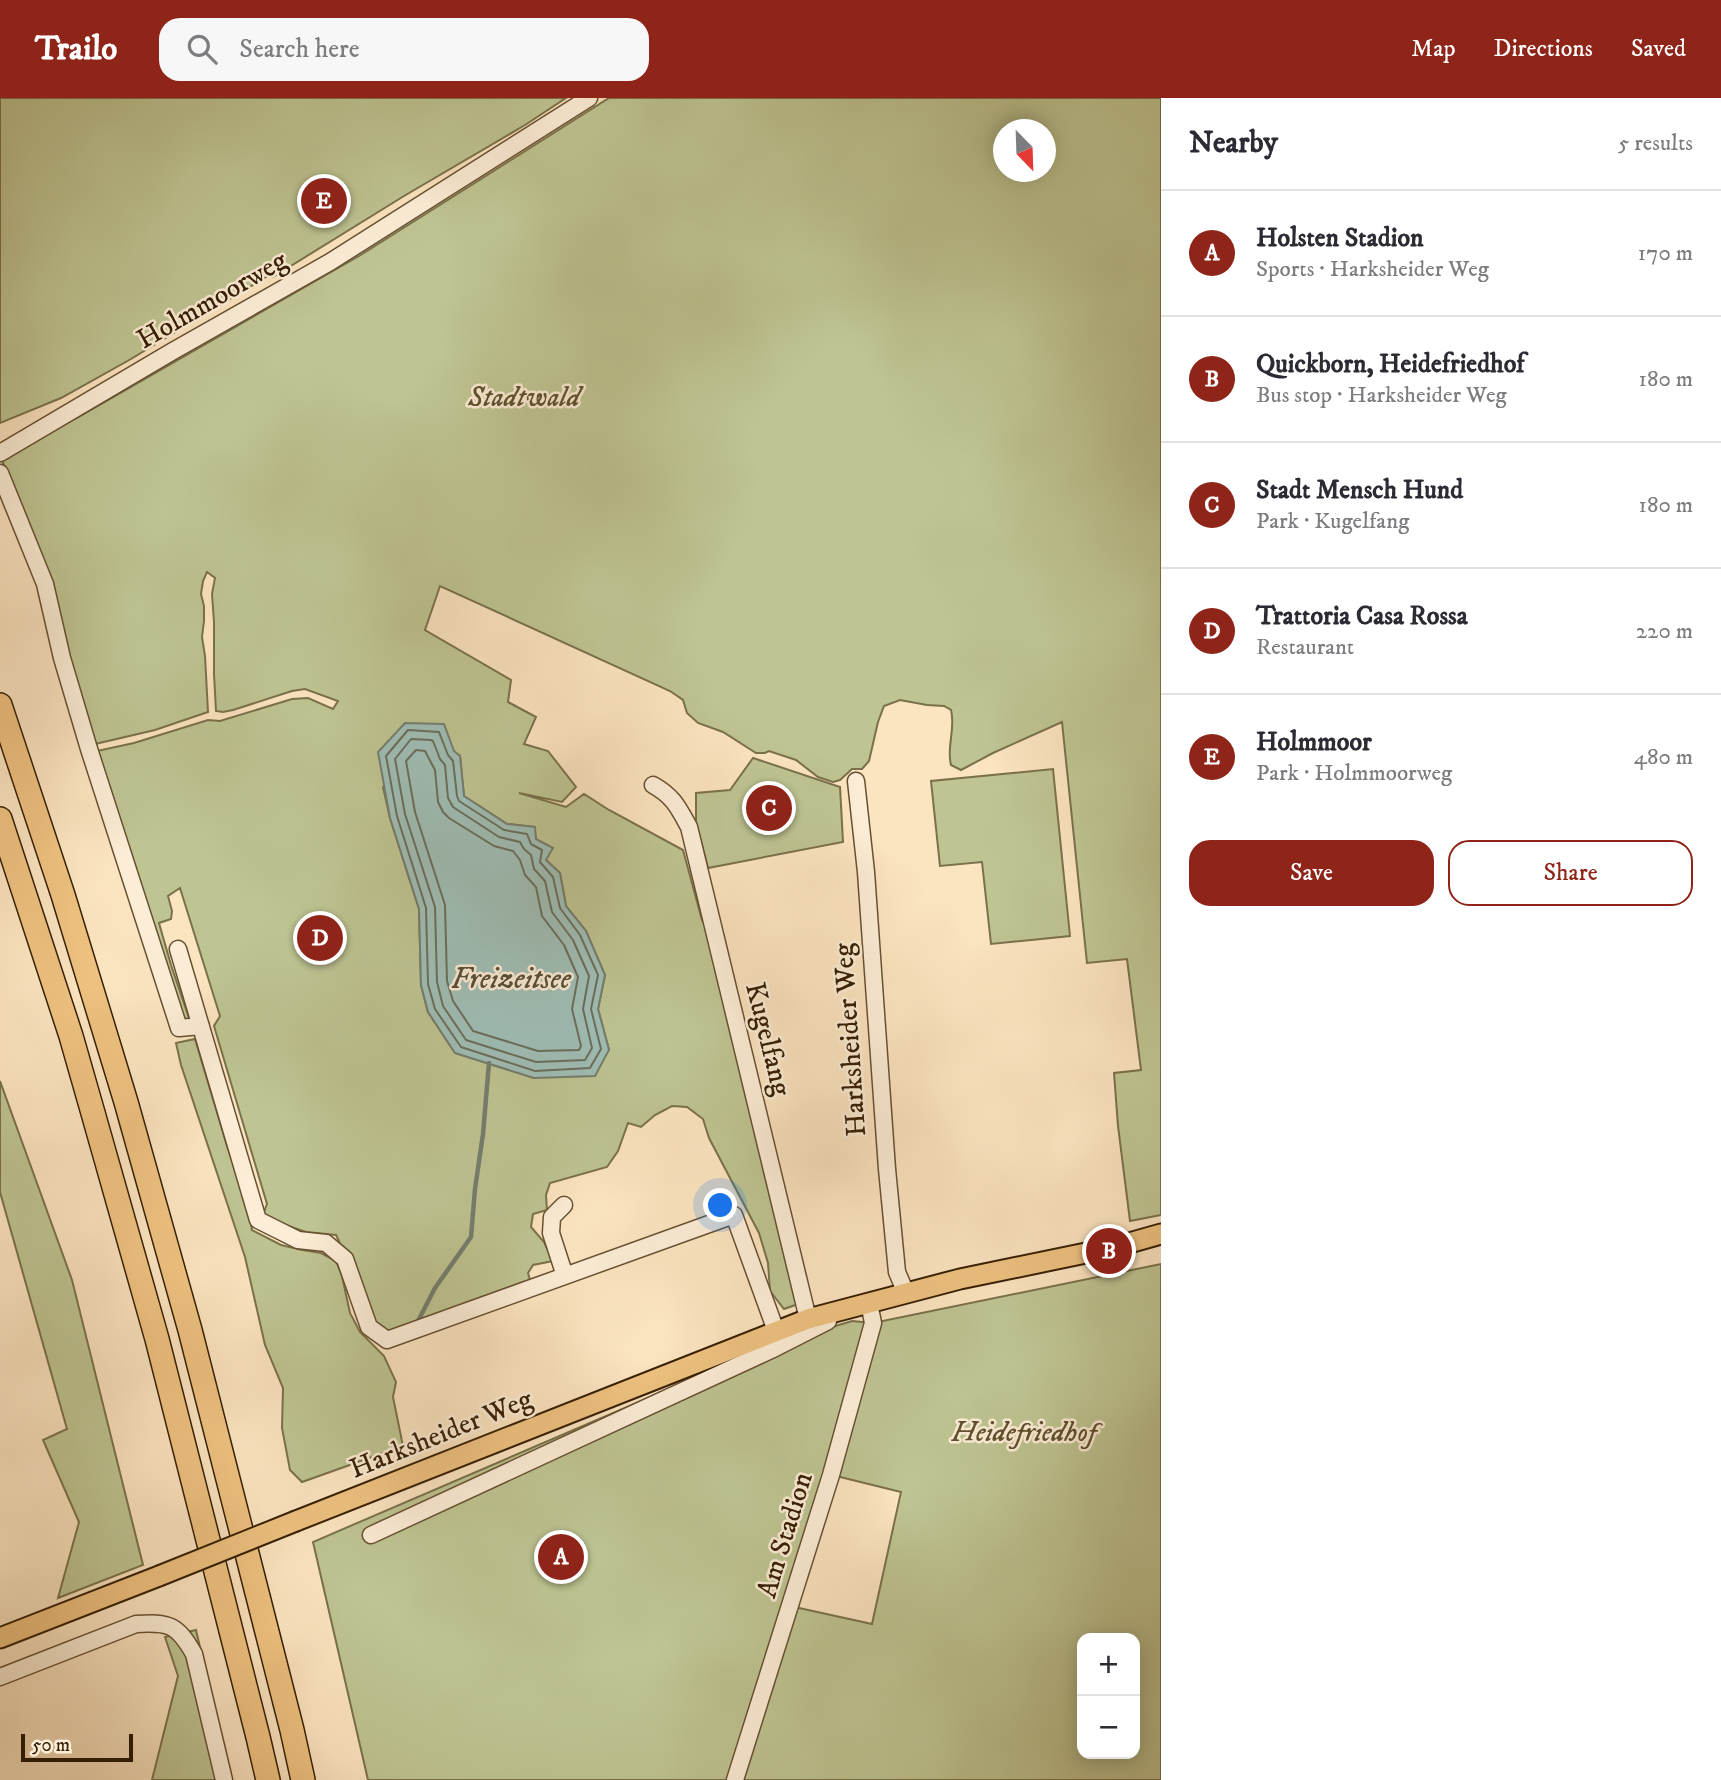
<!DOCTYPE html>
<meta charset="utf-8">
<style>
body{margin:0;font-family:"IM FELL DW Pica",serif;background:#f7f7f7;color:#2b2b33}
.controls{position:absolute;right:21px;bottom:21px;display:grid;overflow:hidden;border-radius:14px;box-shadow:0 4px 18px #0003}
.controls button{width:63px;height:63px;display:grid;place-items:center;padding:0;border:0;border-bottom:2px solid #e1e1e2;background:#fff;color:#2b2b33;font:35px sans-serif}
.compass{position:absolute;left:993px;top:21px;width:63px;height:63px;border-radius:50%;background:#fff;box-shadow:0 4px 18px #0003;rotate:157deg}
.scale{position:absolute;left:21px;bottom:18px;width:112px;box-sizing:border-box;padding-left:7px;border:4px solid #361e03;border-top:0;font-size:19px;line-height:24px;white-space:nowrap;color:#361e03;-webkit-text-stroke:5px #fcedd6;paint-order:stroke}
.you{position:absolute;left:721px;top:1108px;width:24px;height:24px;margin:-18px;border:5px solid #fff;border-radius:50%;background:#1a73e8;box-shadow:0 0 0 10px #1a73e833}
.badge{display:grid;place-items:center;width:46px;height:46px;border-radius:50%;background:#8f2418;color:#fff;font-size:23px;font-weight:700}
.pin{position:absolute;translate:-50% -50%;border:4px solid #fff;box-shadow:0 2px 7px #0006}
.list{margin:0;padding:0;list-style:none}
h2{display:flex;justify-content:space-between;align-items:center;height:91px;margin:0;padding:0 28px;font-size:30px}
h2 small{font-size:23px;font-weight:400;color:#7c7c81}
.list li{display:grid;grid-template-columns:46px 1fr auto;gap:21px;align-items:center;box-sizing:border-box;height:126px;padding:0 28px;border-top:2px solid #e1e1e2}
.list b{display:block;font-size:26px;white-space:nowrap}
.list p{margin:0;font-size:23px;white-space:nowrap;color:#7c7c81}
.list em{font-size:23px;font-style:normal;color:#7c7c81}
.actions{display:flex;gap:14px;padding:21px 28px}
.actions a{flex:1;padding:16px 0;border:2px solid #8f2418;border-radius:21px;text-align:center;font-size:24px;color:#8f2418}
.actions .main{background:#8f2418;color:#fff}
.icon{flex:none;width:38px;height:38px;fill:none;stroke:currentColor;stroke-width:2;stroke-linecap:round;stroke-linejoin:round}
.map{position:relative;flex:none;width:1161px;height:1682px;overflow:hidden}
header{display:flex;align-items:center;gap:42px;box-sizing:border-box;height:98px;padding:0 35px;background:#8f2418;color:#fff}
header strong{font-size:33px}
nav{display:flex;gap:38px;margin-inline-start:auto;font-size:24px}
.search{width:490px;height:63px;background:#f7f7f7;display:flex;align-items:center;gap:18px;box-sizing:border-box;padding:0 24px;border-radius:21px;color:#7c7c81;font-size:26px}
main{display:flex}
aside{flex:1;background:#fff}
.map>svg:first-child{display:block}
.green{fill:#bec492;stroke:#7a714a;stroke-width:2;fill-rule:evenodd}
.water{fill:#9fbeb6;stroke:#757e6e;stroke-width:2}
.lines{fill:none;stroke-linecap:round;stroke-linejoin:round}
.shore{stroke:#6a6e5c;stroke-width:2}
.stream{stroke:#757e6e;stroke-width:4.5}
.minor-casing{stroke:#675032;stroke-width:19}
.major-casing{stroke:#361e03;stroke-width:23}
.highway-casing{stroke:#361e03;stroke-width:26}
.minor{stroke:#fcedd6;stroke-width:16}
.major{stroke:#eec280;stroke-width:19}
.highway{stroke:#eec280;stroke-width:23}
.major-bridge-casing{stroke:#361e03;stroke-width:23;stroke-linecap:butt}
.major-bridge{stroke:#eec280;stroke-width:19}
.labels{text-anchor:middle;dominant-baseline:central;stroke-width:5;stroke-linejoin:round;paint-order:stroke}
.street-label{font-size:28px;fill:#361e03;stroke:#fcedd6}
.park-label{font-size:28px;font-style:italic;fill:#5f502e;stroke:#fcedd6}
.water-label{font-size:30px;font-style:italic;fill:#564e39;stroke:#fcedd6}
</style>
<header>
<strong>Trailo</strong>
<div class="search"><svg class="icon" aria-label="search" viewBox="0 0 24 24"><circle cx="10" cy="10" r="6"/><path d="M15 15l6 6"/></svg>Search here</div>
<nav><a>Map</a><a>Directions</a><a>Saved</a></nav>
</header>
<main>
<div class="map">
<svg width="1161" height="1682" viewBox="0 0 1161 1682">
<rect width="100%" height="100%" fill="#fbe4c0"/>
<filter id="stains"><feTurbulence type="fractalNoise" baseFrequency=".00286" numOctaves="4"/><feColorMatrix values="0 0 0 0 .2 0 0 0 0 .09 0 0 0 0 .02 0 0 0 .5 -.17"/></filter>
<radialGradient id="worn" r=".72"><stop offset=".6" stop-color="#630" stop-opacity="0"/><stop offset="1" stop-color="#630" stop-opacity=".3"/></radialGradient>
<!-- green -->
<path class="green" d="M 0,0 L 566,0 L 525,27 L 404,98 L 273,179 L 271,176 L 131,261 L 61,300 L 0,325 Z
M 609,0 L 1161,0 L 1161,1117 L 1130,1123 L 1118,1028 L 1114,975 L 1141,972 L 1127,861 L 1087,865 L 1062,624 L 993,655 L 961,672 L 951,667 C 946,649 956,631 951,612 L 944,608 L 927,607 L 900,602 L 884,608 L 878,624 L 869,663 L 862,671 L 852,671 L 840,682 L 833,684 L 818,679 L 796,662 L 769,653 L 765,655 L 756,655 L 723,634 L 698,625 L 687,615 L 683,602 L 670,593 L 440,488 L 425,532 L 511,582 L 508,604 L 536,619 L 524,646 L 548,653 L 576,689 L 562,704 L 519,695 L 566,709 L 584,696 L 609,712 L 683,752 L 702,822 L 715,842 L 798,1206 L 784,1211 L 770,1193 L 768,1165 L 759,1135 L 709,1040 L 703,1021 L 687,1009 L 672,1008 L 655,1017 L 641,1029 L 628,1025 L 618,1053 L 607,1069 L 550,1085 L 546,1097 L 547,1112 L 533,1116 L 531,1129 L 544,1144 L 553,1163 L 533,1167 L 528,1175 L 530,1182 L 387,1236 L 370,1238 L 354,1175 L 336,1137 L 306,1134 L 262,1119 L 267,1106 L 214,928 L 220,918 L 180,790 L 168,798 L 172,813 L 171,821 L 159,825 L 171,867 L 190,923 L 181,922 L 97,653 L 134,645 L 208,622 L 220,623 L 292,601 L 308,600 L 333,611 L 338,603 L 305,591 L 292,593 L 233,612 L 223,614 L 216,613 L 214,576 L 214,524 L 212,496 L 215,480 L 207,474 L 203,483 L 201,496 L 204,508 L 204,523 L 202,539 L 205,558 L 208,614 L 155,632 L 95,646 L 25,419 L 1,360 L 80,318 L 359,158 ZM 1004,32 L 1046,32 L 1046,74 L 1004,74 ZM 460,658 L 464,698 L 507,726 L 534,729 L 536,741 L 546,762 L 560,775 L 566,808 L 586,833 L 605,877 L 598,911 L 609,952 L 534,980 L 455,955 L 428,914 L 421,887 L 419,811 L 390,720 L 383,689 Z
M 753,660 L 840,689 L 843,744 L 708,770 L 696,724 L 696,695 L 730,692 Z
M 1053,671 L 1070,838 L 991,846 L 982,764 L 940,768 L 931,683 Z
M 195,941 L 227,1048 L 248,1108 L 252,1132 L 281,1147 L 302,1152 L 321,1155 L 336,1163 L 342,1178 L 350,1215 L 360,1234 L 384,1258 L 396,1284 L 393,1299 L 403,1348 L 302,1384 L 290,1372 L 282,1330 L 283,1290 L 265,1247 L 245,1159 L 181,967 L 176,945 Z
M 0,983 L 72,1182 L 143,1467 L 58,1500 L 79,1424 L 43,1342 L 67,1331 L 0,1094 Z
M 1161,1166 L 1161,1682 L 368,1682 L 313,1444 L 769,1248 L 852,1223 L 873,1225 ZM 832,1377 L 901,1394 L 872,1526 L 790,1508 ZM 1082,1540 L 1135,1540 L 1135,1656 L 1082,1656 Z
M 196,1532 L 231,1682 L 152,1682 L 178,1578 L 165,1539 Z"/>
<!-- water -->
<path class="water" d="M 405,625 L 444,626 L 454,653 L 460,658 L 464,698 L 507,726 L 535,729 L 536,741 L 553,750 L 546,762 L 560,775 L 566,808 L 586,833 L 605,877 L 598,911 L 609,952 L 595,978 L 534,980 L 455,955 L 428,914 L 421,887 L 419,811 L 390,720 L 378,654 Z"/>
<g class="lines">
<!-- shore -->
<path class="shore" d="M 408,632 L 439,634 L 448,657 L 453,663 L 457,698 L 459,703 L 504,732 L 527,736 L 531,746 L 542,752 L 540,764 L 553,779 L 560,810 L 580,837 L 598,877 L 591,911 L 601,951 L 590,970 L 535,973 L 461,949 L 435,911 L 428,886 L 426,810 L 397,718 L 386,658 Z
M 411,641 L 431,642 L 433,643 L 440,661 L 445,667 L 448,700 L 453,709 L 499,739 L 520,744 L 524,751 L 531,757 L 534,771 L 545,783 L 552,814 L 573,842 L 589,878 L 583,911 L 592,950 L 585,962 L 536,964 L 466,942 L 443,908 L 437,884 L 435,809 L 405,716 L 395,661 Z
M 416,652 L 425,653 L 435,672 L 438,704 L 443,714 L 449,720 L 494,748 L 513,753 L 520,762 L 525,777 L 536,789 L 542,818 L 564,847 L 578,879 L 572,911 L 581,948 L 579,952 L 538,953 L 473,933 L 453,903 L 447,883 L 445,807 L 415,714 L 406,663 Z"/>
<!-- stream -->
<path class="stream" d="M 418,1223 L 435,1190 L 471,1139 L 475,1091 L 483,1036 L 489,965"/>
<!-- minor casing -->
<g class="minor-casing">
<path id="minor" d="M 0,355 L 173,253 L 330,164 L 589,0
M 0,375 L 45,486 L 62,560 L 89,651 L 179,930 L 201,928
M 856,683 L 866,774 L 887,1071 L 897,1174 L 906,1195
M 653,687 C 673,698 678,709 689,729 L 808,1221
M 178,851 L 258,1122 L 298,1142 L 326,1145 L 345,1161 L 369,1229 L 387,1242 L 734,1117 L 776,1233
M 564,1107 L 552,1119 L 551,1135 L 565,1178
M 371,1437 L 771,1252 L 828,1223
M 0,1579 L 136,1526 C 169,1524 177,1526 194,1556 L 224,1682
M 735,1682 L 831,1377 L 873,1225 L 869,1205"/>
</g>
<!-- major casing -->
<g class="major-casing">
<path id="major" d="M 296,1423 L 808,1221 L 960,1181 L 1115,1149 L 1161,1136
M 0,1540 L 159,1478"/>
</g>
<!-- highway casing -->
<g class="highway-casing">
<path id="highway" d="M 0,607 L 63,797 L 126,1004 L 190,1232 L 292,1632 L 303,1682
M 0,721 L 71,938 L 93,1015 L 157,1241 L 258,1639 L 268,1682"/>
</g>
<!-- minor -->
<use href="#minor" class="minor"/>
<!-- major -->
<use href="#major" class="major"/>
<!-- highway -->
<use href="#highway" class="highway"/>
<!-- major-bridge casing -->
<g class="major-bridge-casing">
<path id="major-bridge" d="M 159,1478 L 296,1423"/>
</g>
<!-- major-bridge -->
<use href="#major-bridge" class="major-bridge"/>
</g>
<g class="labels">
<!-- street labels -->
<g class="street-label">
<text transform="translate(212 202) rotate(-30)">Holmmoorweg</text>
<text transform="translate(768 941) rotate(76)">Kugelfang</text>
<text transform="translate(850 942) rotate(-94)">Harksheider Weg</text>
<text transform="translate(441 1336) rotate(-22)">Harksheider Weg</text>
<text transform="translate(785 1437) rotate(-73)">Am Stadion</text>
</g>
<!-- park labels -->
<g class="park-label">
<text x="524" y="299">Stadtwald</text>
<text x="1024" y="1334">Heidefriedhof</text>
</g>
<!-- water labels -->
<g class="water-label">
<text x="511" y="881">Freizeitsee</text>
</g>
</g>
<rect width="100%" height="100%" filter="url(#stains)"/>
<rect width="100%" height="100%" fill="url(#worn)"/>
</svg>
<div class="controls">
<button>+</button>
<button>−</button>
</div>
<svg class="compass" viewBox="-18 -18 36 36"><path d="M0-13l5 13h-10z" fill="#e53935"/><path d="M0 13l5-13h-10z" fill="#7c7c81"/></svg>
<div class="scale">50 m</div>
<div class="you"></div>
<div class="pin badge" style="left:561px;top:1459px">A</div>
<div class="pin badge" style="left:1109px;top:1153px">B</div>
<div class="pin badge" style="left:769px;top:710px">C</div>
<div class="pin badge" style="left:320px;top:840px">D</div>
<div class="pin badge" style="left:324px;top:103px">E</div>
</div>
<aside>
<h2>Nearby<small>5 results</small></h2>
<ul class="list">
<li><span class="badge">A</span><div><b>Holsten Stadion</b><p>Sports · Harksheider Weg</p></div><em>170 m</em></li>
<li><span class="badge">B</span><div><b>Quickborn, Heidefriedhof</b><p>Bus stop · Harksheider Weg</p></div><em>180 m</em></li>
<li><span class="badge">C</span><div><b>Stadt Mensch Hund</b><p>Park · Kugelfang</p></div><em>180 m</em></li>
<li><span class="badge">D</span><div><b>Trattoria Casa Rossa</b><p>Restaurant</p></div><em>220 m</em></li>
<li><span class="badge">E</span><div><b>Holmmoor</b><p>Park · Holmmoorweg</p></div><em>480 m</em></li>
</ul>
<div class="actions"><a class="main">Save</a><a>Share</a></div>
</aside>
</main>
